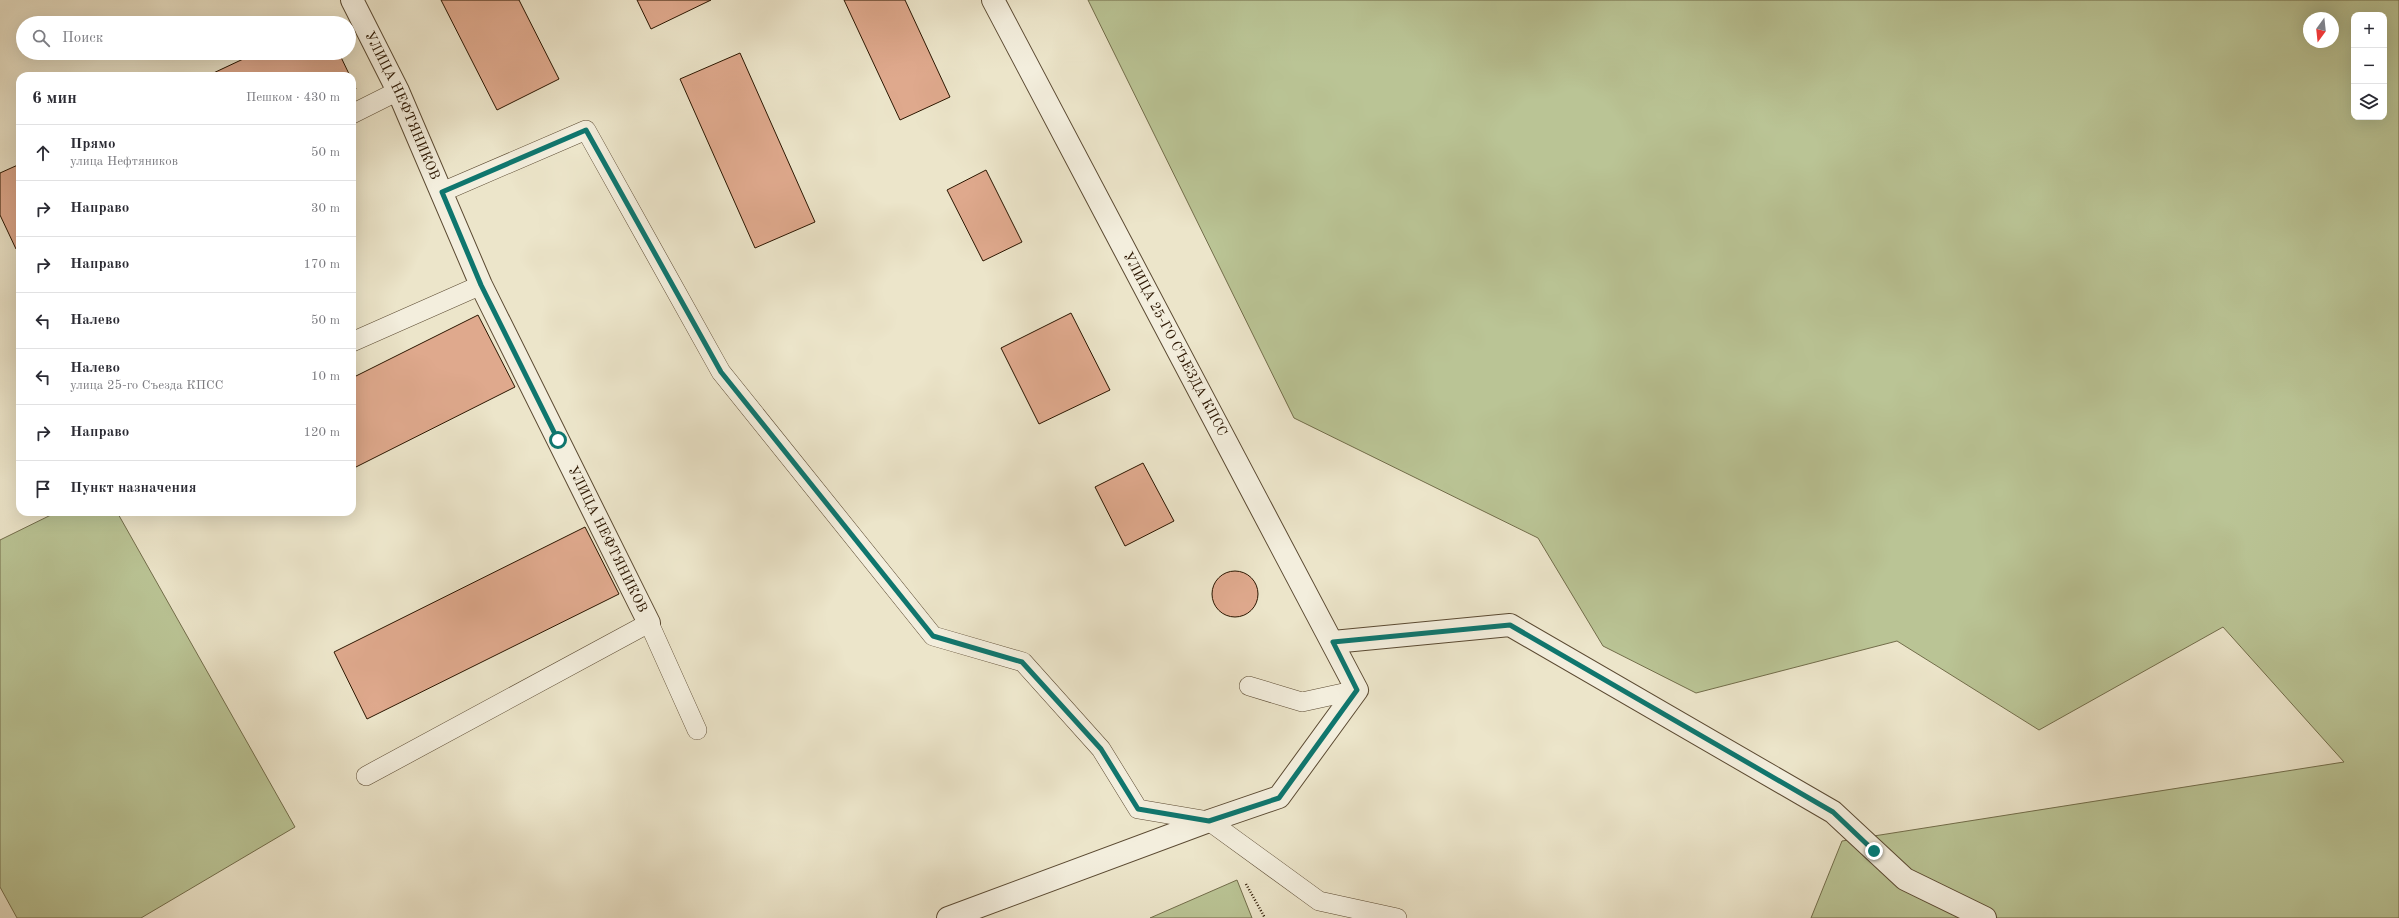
<!DOCTYPE html>
<html lang="ru">
<meta charset="utf-8">
<style>
body{margin:0;font-family:"Old Standard TT",serif;background:#f2f2f3;color:#2b2b33}
.controls{position:absolute;right:12px;top:12px;display:grid;overflow:hidden;border-radius:8px;box-shadow:0 4px 16px #0002}
.controls button{width:36px;height:36px;display:grid;place-items:center;padding:0;border:0;border-bottom:1px solid #e1e1e2;background:#fff;color:#2b2b33;font:20px sans-serif}
.compass{position:absolute;left:2303px;top:12px;width:36px;height:36px;border-radius:50%;background:#fff;box-shadow:0 4px 16px #0002;rotate:195deg}
.stop{position:absolute;width:12px;height:12px;margin:-9px;border:3px solid #0f766e;border-radius:50%;background:#fff}
.stop.end{background:#0f766e;border-color:#fff;box-shadow:0 1px 4px #0008}
.list{margin:0;padding:0;list-style:none}
h2{display:flex;justify-content:space-between;align-items:center;height:52px;margin:0;padding:0 16px;font-size:17px}
h2 small{font-size:13px;font-weight:400;color:#7c7c81}
.list li{display:grid;grid-template-columns:26px 1fr auto;gap:12px;align-items:center;box-sizing:border-box;height:56px;padding:0 16px;border-top:1px solid #e1e1e2}
.list b{display:block;font-size:15px;white-space:nowrap}
.list p{margin:0;font-size:13px;white-space:nowrap;color:#7c7c81}
.list em{font-size:13px;font-style:normal;color:#7c7c81}
.icon{flex:none;width:22px;height:22px;fill:none;stroke:currentColor;stroke-width:2;stroke-linecap:round;stroke-linejoin:round}
.map{position:relative;flex:none;width:2399px;height:918px;overflow:hidden}
.search{position:absolute;background:#fff;box-shadow:0 4px 16px #0002;left:16px;top:16px;width:340px;height:44px;display:flex;align-items:center;gap:10px;box-sizing:border-box;padding:0 14px;border-radius:22px;color:#7c7c81;font-size:15px}
.panel{position:absolute;background:#fff;box-shadow:0 4px 16px #0002;left:16px;top:72px;width:340px;height:444px;border-radius:12px}
.map>svg:first-child{display:block}
.green{fill:#bac495;stroke:#726d4a;fill-rule:evenodd}
.building{fill:#dfa98d;stroke:#2b1600}
.lines{fill:none;stroke-linecap:round;stroke-linejoin:round}
.service-casing{stroke:#5b4a32;stroke-width:20}
.minor-casing{stroke:#5b4a32;stroke-width:24}
.path{stroke:#2b1600;stroke-width:2.5;stroke-dasharray:1 2;stroke-linecap:butt}
.service{stroke:#f3eedd;stroke-width:19}
.minor{stroke:#f3eedd;stroke-width:22}
.route{stroke:#0f766e;stroke-width:5}
.labels{text-anchor:middle;dominant-baseline:central;stroke-width:3;stroke-linejoin:round;paint-order:stroke}
.street-label{font-size:14px;fill:#2b1600;stroke:#f3eedd}
</style>
<div class="map">
<svg width="2399" height="918" viewBox="0 0 2399 918">
<rect width="100%" height="100%" fill="#ece5ca"/>
<filter id="stains"><feTurbulence type="fractalNoise" baseFrequency=".005" numOctaves="4"/><feColorMatrix values="0 0 0 0 .2 0 0 0 0 .09 0 0 0 0 .02 0 0 0 .5 -.17"/></filter>
<radialGradient id="worn" r=".72"><stop offset=".6" stop-color="#630" stop-opacity="0"/><stop offset="1" stop-color="#630" stop-opacity=".3"/></radialGradient>
<!-- green -->
<path class="green" d="M 1088,0 L 2399,0 L 2399,918 L 1811,918 L 1842,841 L 2344,762 L 2223,627 L 2039,730 L 1897,641 L 1696,693 L 1603,646 L 1538,538 L 1294,418 ZM 2354,15 L 2384,15 L 2384,117 L 2354,117 ZM 2309,18 L 2333,18 L 2333,42 L 2309,42 Z
M 57,512 L 117,512 L 295,827 L 141,918 L 17,918 L 0,887 L 0,540 Z
M 1237,880 L 1252,918 L 1150,918 Z"/>
<!-- building -->
<path class="building" d="M 441,0 L 519,0 L 559,79 L 497,110 Z
M 637,0 L 711,0 L 651,29 Z
M 844,0 L 905,0 L 950,97 L 900,120 Z
M 256,53 L 339,53 L 350,76 L 207,76 Z
M 740,53 L 815,222 L 755,248 L 680,79 Z
M 352,80 L 356,89 L 352,91 Z
M 20,164 L 20,247 L 16,249 L 0,215 L 0,173 Z
M 986,170 L 1022,242 L 983,261 L 947,190 Z
M 1071,313 L 1110,390 L 1039,424 L 1001,348 Z
M 478,315 L 515,387 L 352,469 L 352,378 Z
M 1143,463 L 1174,521 L 1125,546 L 1095,487 Z
M 585,527 L 619,594 L 367,719 L 334,652 Z
M1212 594a23 23 0 1 1 46 0a23 23 0 1 1-46 0Z"/>
<g class="lines">
<!-- service casing -->
<g class="service-casing">
<path id="service" d="M 352,114 L 398,91
M 442,192 L 586,130 L 721,372 L 933,636 L 1023,662 L 1101,749 L 1138,809 L 1209,821 L 1319,901 L 1397,918
M 352,342 L 481,285
M 1249,686 L 1302,702 L 1357,690
M 366,776 L 649,623 L 697,730"/>
</g>
<!-- minor casing -->
<g class="minor-casing">
<g id="minor">
<path id="s1" d="M 352,0 L 398,91 L 481,285 L 649,623"/>
<path d="M 1333,642 L 1510,625 L 1833,812 L 1905,879 L 1985,918"/>
<path d="M 948,918 L 1209,821 L 1279,797 L 1357,690 L 993,0"/>
</g>
</g>
<!-- path -->
<path class="path" d="M 1246,884 L 1265,918"/>
<!-- service -->
<use href="#service" class="service"/>
<!-- minor -->
<use href="#minor" class="minor"/>
</g>
<g class="lines">
<!-- route -->
<path class="route" d="M 558,440 L 481,285 L 442,192 L 586,130 L 721,372 L 933,636 L 1022,662 L 1101,749 L 1138,809 L 1209,821 L 1279,798 L 1357,690 L 1333,642 L 1510,625 L 1833,812 L 1874,851"/>
</g>
<g class="labels">
<!-- street labels -->
<g class="street-label">
<text stroke="none"><textPath href="#s1" startOffset="117">УЛИЦА НЕФТЯНИКОВ</textPath></text>
<text transform="translate(1175 344) rotate(62)">УЛИЦА 25-ГО СЪЕЗДА КПСС</text>
<text stroke="none"><textPath href="#s1" startOffset="597">УЛИЦА НЕФТЯНИКОВ</textPath></text>
</g>
</g>
<rect width="100%" height="100%" filter="url(#stains)"/>
<rect width="100%" height="100%" fill="url(#worn)"/>
</svg>
<div class="controls">
<button>+</button>
<button>−</button>
<button><svg class="icon" aria-label="layers" viewBox="0 0 24 24"><path d="M12 4l9 5-9 5-9-5zM3 14l9 5 9-5"/></svg></button>
</div>
<svg class="compass" viewBox="-18 -18 36 36"><path d="M0-13l5 13h-10z" fill="#e53935"/><path d="M0 13l5-13h-10z" fill="#7c7c81"/></svg>
<div class="stop" style="left:558px;top:440px"></div>
<div class="stop end" style="left:1874px;top:851px"></div>
<div class="search"><svg class="icon" aria-label="search" viewBox="0 0 24 24"><circle cx="10" cy="10" r="6"/><path d="M15 15l6 6"/></svg>Поиск</div>
<section class="panel">
<h2>6 мин<small>Пешком · 430 m</small></h2>
<ul class="list">
<li><svg class="icon" aria-label="ahead" viewBox="0 0 24 24"><path d="M12 20V5M6 11l6-6 6 6"/></svg><div><b>Прямо</b><p>улица Нефтяников</p></div><em>50 m</em></li>
<li><svg class="icon" aria-label="right" viewBox="0 0 24 24"><path d="M7 20v-9h11M14 6l5 5-5 5"/></svg><div><b>Направо</b></div><em>30 m</em></li>
<li><svg class="icon" aria-label="right" viewBox="0 0 24 24"><path d="M7 20v-9h11M14 6l5 5-5 5"/></svg><div><b>Направо</b></div><em>170 m</em></li>
<li><svg class="icon" aria-label="left" viewBox="0 0 24 24"><path d="M17 20v-9H6M10 6l-5 5 5 5"/></svg><div><b>Налево</b></div><em>50 m</em></li>
<li><svg class="icon" aria-label="left" viewBox="0 0 24 24"><path d="M17 20v-9H6M10 6l-5 5 5 5"/></svg><div><b>Налево</b><p>улица 25-го Съезда КПСС</p></div><em>10 m</em></li>
<li><svg class="icon" aria-label="right" viewBox="0 0 24 24"><path d="M7 20v-9h11M14 6l5 5-5 5"/></svg><div><b>Направо</b></div><em>120 m</em></li>
<li><svg class="icon" aria-label="arrive" viewBox="0 0 24 24"><path d="M6 21V4h12l-3 4 3 4H6"/></svg><div><b>Пункт назначения</b></div></li>
</ul>
</section>
</div>
